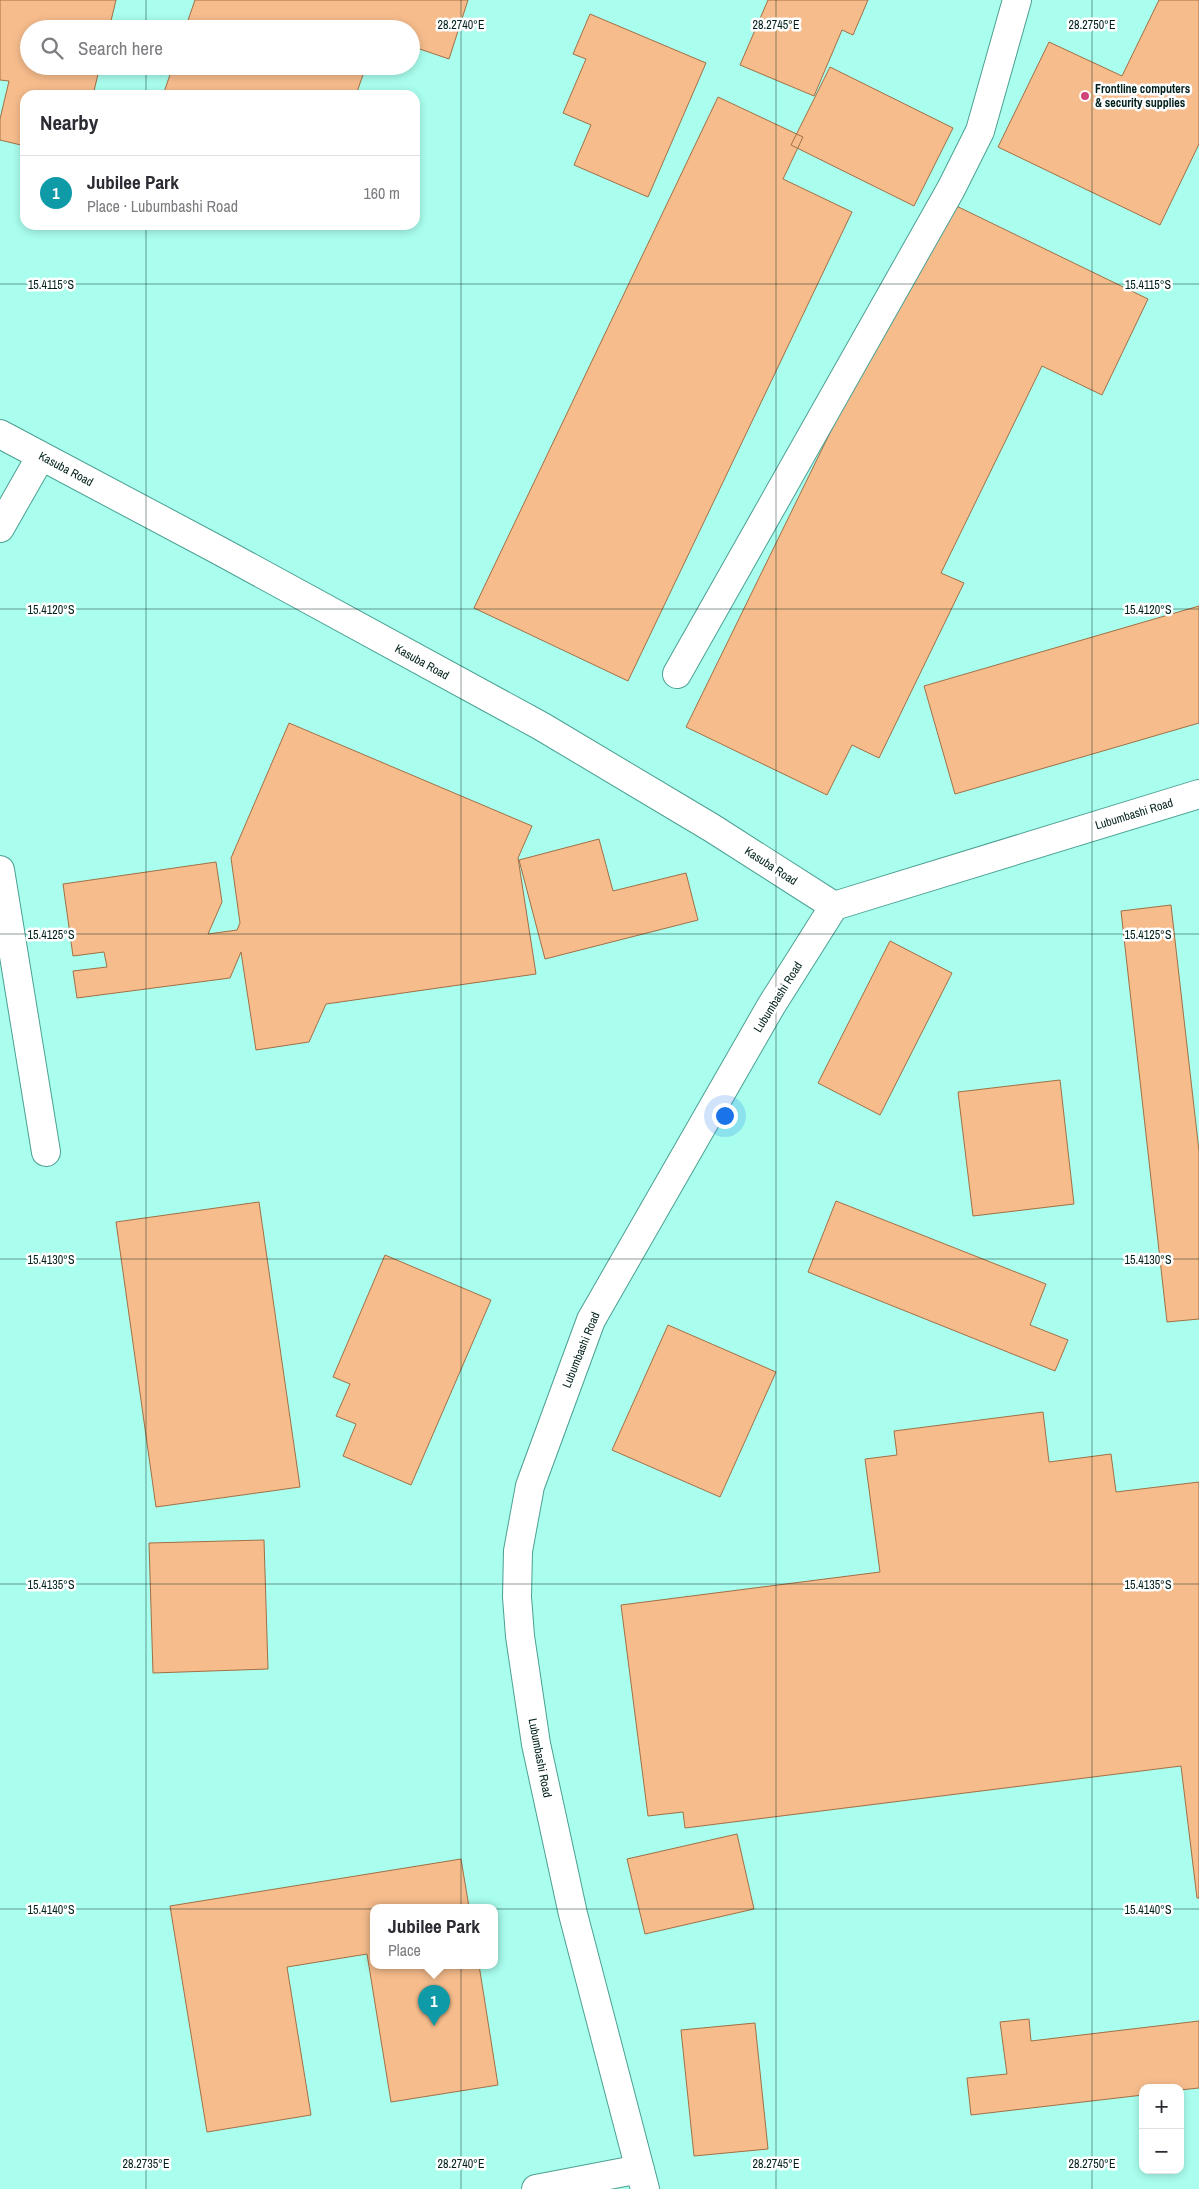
<!DOCTYPE html>
<meta charset="utf-8">
<style>
body{margin:0;font-family:"Archivo Narrow",sans-serif;background:#f2f2f3;color:#2b2b33}
.controls{position:absolute;right:15px;bottom:15px;display:grid;overflow:hidden;border-radius:10px;box-shadow:0 2px 8px #0003}
.controls button{width:45px;height:45px;display:grid;place-items:center;padding:0;border:0;border-bottom:1px solid #e1e1e2;background:#fff;color:#2b2b33;font:25px sans-serif}
.you{position:absolute;left:724px;top:1115px;width:18px;height:18px;margin:-12px;border:4px solid #fff;border-radius:50%;background:#1a73e8;box-shadow:0 0 0 8px #1a73e833}
.badge{display:grid;place-items:center;width:32px;height:32px;border-radius:50%;background:#7c3aed;color:#fff;font-size:16px;font-weight:700}
.pin{position:absolute;translate:-50% -41px;filter:drop-shadow(0 1px 2px #0008)}
.pin::after{content:'';position:absolute;top:26px;width:18px;height:15px;background:inherit;clip-path:polygon(0 0,100% 0,50% 100%)}
.popup{position:absolute;left:370px;top:1904px;width:128px;height:65px;box-sizing:border-box;display:grid;place-content:center;border-radius:10px;background:#fff;filter:drop-shadow(0 1px 4px #0005);font-size:16px;white-space:nowrap;color:#7c7c81}
.popup b{font-size:19px;color:#2b2b33}
.popup::after{content:'';position:absolute;left:50%;top:100%;margin-left:-10px;border:10px solid transparent;border-top-color:#fff}
.list{margin:0;padding:0;list-style:none}
h2{display:flex;justify-content:space-between;align-items:center;height:65px;margin:0;padding:0 20px;font-size:21px}
h2 small{font-size:16px;font-weight:400;color:#7c7c81}
.list li{display:grid;grid-template-columns:32px 1fr auto;gap:15px;align-items:center;box-sizing:border-box;height:75px;padding:0 20px;border-top:1px solid #e1e1e2}
.list b{display:block;font-size:19px;white-space:nowrap}
.list p{margin:0;font-size:16px;white-space:nowrap;color:#7c7c81}
.list em{font-size:16px;font-style:normal;color:#7c7c81}
.icon{flex:none;width:28px;height:28px;fill:none;stroke:currentColor;stroke-width:2;stroke-linecap:round;stroke-linejoin:round}
.map{position:relative;flex:none;width:1199px;height:2189px;overflow:hidden}
.search{position:absolute;background:#fff;box-shadow:0 2px 8px #0003;left:20px;top:20px;width:400px;height:55px;display:flex;align-items:center;gap:12px;box-sizing:border-box;padding:0 18px;border-radius:28px;color:#7c7c81;font-size:19px}
.panel{position:absolute;background:#fff;box-shadow:0 2px 8px #0003;left:20px;top:90px;width:400px;height:140px;border-radius:15px}
.map>svg:first-child{display:block}
.building{fill:#f6bc8c;stroke:#a17046}
.lines{fill:none;stroke-linecap:round;stroke-linejoin:round}
.minor-casing{stroke:#4ca092;stroke-width:30}
.minor{stroke:#fff;stroke-width:28}
.ticks{fill:none;stroke:#00201b;stroke-width:1;stroke-opacity:0.45}
.poi-dot{fill:#d04479;stroke:#fff;stroke-width:2}
.labels{text-anchor:middle;dominant-baseline:central;stroke-width:5;stroke-linejoin:round;paint-order:stroke}
.poi-label{font-size:12px;font-weight:bold;fill:#00201b;stroke:#fff;text-anchor:start}
.street-label{font-size:12px;fill:#00201b;stroke:#fff}
.ticks-label{font-size:12px;text-anchor:middle;fill:#00201b;stroke:#fff;stroke-width:5;stroke-linejoin:round;paint-order:stroke}
</style>
<div class="map">
<svg width="1199" height="2189" viewBox="0 0 1199 2189">
<rect width="100%" height="100%" fill="#a9feee"/>
<!-- building -->
<path class="building" d="M 0,0 L 116,0 L 109,29 L 29,29 L 29,66 L 100,66 L 93,95 L 25,95 L 25,146 L 0,140 L 0,119 L 9,81 L 0,80 Z
M 195,0 L 468,0 L 449,59 L 411,46 L 411,29 L 185,29 Z
M 768,0 L 868,0 L 853,35 L 842,30 L 814,96 L 740,65 Z
M 1159,0 L 1199,0 L 1199,144 L 1160,225 L 998,147 L 1049,42 L 1122,76 Z
M 590,14 L 706,63 L 648,197 L 574,165 L 591,125 L 563,113 L 586,59 L 573,54 Z
M 173,66 L 366,66 L 356,95 L 163,95 Z
M 830,67 L 953,128 L 914,206 L 791,145 Z
M 718,97 L 803,137 L 783,179 L 852,212 L 628,681 L 474,608 Z
M 944,200 L 1148,299 L 1102,395 L 1042,366 L 941,573 L 964,583 L 879,758 L 852,745 L 827,795 L 686,727 Z
M 1199,606 L 1199,723 L 955,794 L 924,686 Z
M 289,723 L 532,826 L 518,858 L 536,974 L 326,1004 L 309,1042 L 256,1050 L 241,952 L 230,978 L 77,998 L 73,971 L 107,967 L 104,952 L 73,956 L 63,884 L 216,862 L 222,902 L 208,934 L 237,930 L 240,923 L 231,858 Z
M 599,839 L 613,891 L 686,873 L 698,920 L 545,959 L 519,860 Z
M 1171,905 L 1199,1151 L 1199,1319 L 1167,1322 L 1121,911 Z
M 890,941 L 952,973 L 880,1115 L 818,1083 Z
M 1060,1080 L 1074,1204 L 973,1216 L 958,1092 Z
M 836,1201 L 1046,1284 L 1030,1325 L 1068,1340 L 1055,1371 L 808,1272 Z
M 259,1202 L 300,1487 L 156,1507 L 116,1222 Z
M 385,1255 L 491,1300 L 411,1485 L 343,1456 L 356,1424 L 336,1416 L 350,1384 L 333,1377 Z
M 668,1325 L 776,1372 L 720,1497 L 612,1450 Z
M 1043,1412 L 1049,1462 L 1111,1454 L 1116,1492 L 1199,1482 L 1199,1898 L 1197,1898 L 1181,1766 L 685,1828 L 683,1812 L 648,1816 L 621,1605 L 880,1572 L 865,1459 L 897,1455 L 894,1431 Z
M 264,1540 L 268,1669 L 153,1673 L 149,1543 Z
M 737,1834 L 754,1909 L 645,1934 L 627,1859 Z
M 461,1859 L 469,1907 L 374,1907 L 374,1965 L 479,1965 L 498,2085 L 391,2102 L 367,1954 L 287,1967 L 311,2115 L 207,2132 L 170,1906 Z
M 1029,2019 L 1031,2041 L 1199,2021 L 1199,2088 L 1180,2090 L 1180,2088 L 1143,2088 L 1143,2095 L 971,2115 L 967,2078 L 1007,2074 L 1000,2022 Z
M 755,2023 L 768,2149 L 694,2156 L 681,2030 Z"/>
<g class="lines">
<!-- minor casing -->
<g class="minor-casing">
<path id="minor" d="M 0,434 L 220,551 L 541,726 L 712,828 L 834,906
M 0,528 L 41,456
M 677,674 L 951,189 L 980,131 L 1017,0
M 0,870 L 46,1152
M 536,2189 L 640,2169
M 645,2189 L 573,1914 L 536,1744 L 520,1636 L 517,1597 L 518,1551 L 530,1486 L 591,1320 L 771,1006 L 834,906 L 1199,794"/>
</g>
<!-- minor -->
<use href="#minor" class="minor"/>
</g>
<!-- ticks -->
<path class="ticks" d="M 146,0 L 146,29M 461,0 L 461,2189M 776,0 L 776,2189M 1092,0 L 1092,2189M 146,66 L 146,95M 146,225 L 146,2189M 0,284 L 1199,284M 0,609 L 1199,609M 0,934 L 1199,934M 0,1259 L 1199,1259M 0,1584 L 1199,1584M 0,1909 L 1199,1909"/>
<!-- markers -->
<circle class="poi-dot" cx="1085" cy="96" r="5"/>
<g class="labels">
<!-- poi labels -->
<g class="poi-label">
<text x="1095" y="89">Frontline computers<tspan x="1095" dy="14">&amp; security supplies</tspan></text>
</g>
<!-- street labels -->
<g class="street-label">
<text transform="translate(66 469) rotate(28)">Kasuba Road</text>
<text transform="translate(422 662) rotate(29)">Kasuba Road</text>
<text transform="translate(1134 814) rotate(-17)">Lubumbashi Road</text>
<text transform="translate(771 866) rotate(33)">Kasuba Road</text>
<text transform="translate(778 997) rotate(-58)">Lubumbashi Road</text>
<text transform="translate(581 1350) rotate(-68)">Lubumbashi Road</text>
<text transform="translate(540 1758) rotate(79)">Lubumbashi Road</text>
</g>
</g>
<g class="ticks-label">
<text x="461" y="29">28.2740°E</text>
<text x="776" y="29">28.2745°E</text>
<text x="1092" y="29">28.2750°E</text>
<text x="51" y="289">15.4115°S</text>
<text x="1148" y="289">15.4115°S</text>
<text x="51" y="614">15.4120°S</text>
<text x="1148" y="614">15.4120°S</text>
<text x="51" y="939">15.4125°S</text>
<text x="1148" y="939">15.4125°S</text>
<text x="51" y="1264">15.4130°S</text>
<text x="1148" y="1264">15.4130°S</text>
<text x="51" y="1589">15.4135°S</text>
<text x="1148" y="1589">15.4135°S</text>
<text x="51" y="1914">15.4140°S</text>
<text x="1148" y="1914">15.4140°S</text>
<text x="146" y="2168">28.2735°E</text>
<text x="461" y="2168">28.2740°E</text>
<text x="776" y="2168">28.2745°E</text>
<text x="1092" y="2168">28.2750°E</text>
</g>
</svg>
<div class="controls">
<button>+</button>
<button>−</button>
</div>
<div class="you"></div>
<div class="pin badge" style="left:434px;top:2026px;background:#0f9aa8">1</div>
<div class="popup"><b>Jubilee Park</b>Place</div>
<div class="search"><svg class="icon" aria-label="search" viewBox="0 0 24 24"><circle cx="10" cy="10" r="6"/><path d="M15 15l6 6"/></svg>Search here</div>
<section class="panel">
<h2>Nearby<small></small></h2>
<ul class="list">
<li><span class="badge" style="background:#0f9aa8">1</span><div><b>Jubilee Park</b><p>Place · Lubumbashi Road</p></div><em>160 m</em></li>
</ul>
</section>
</div>
